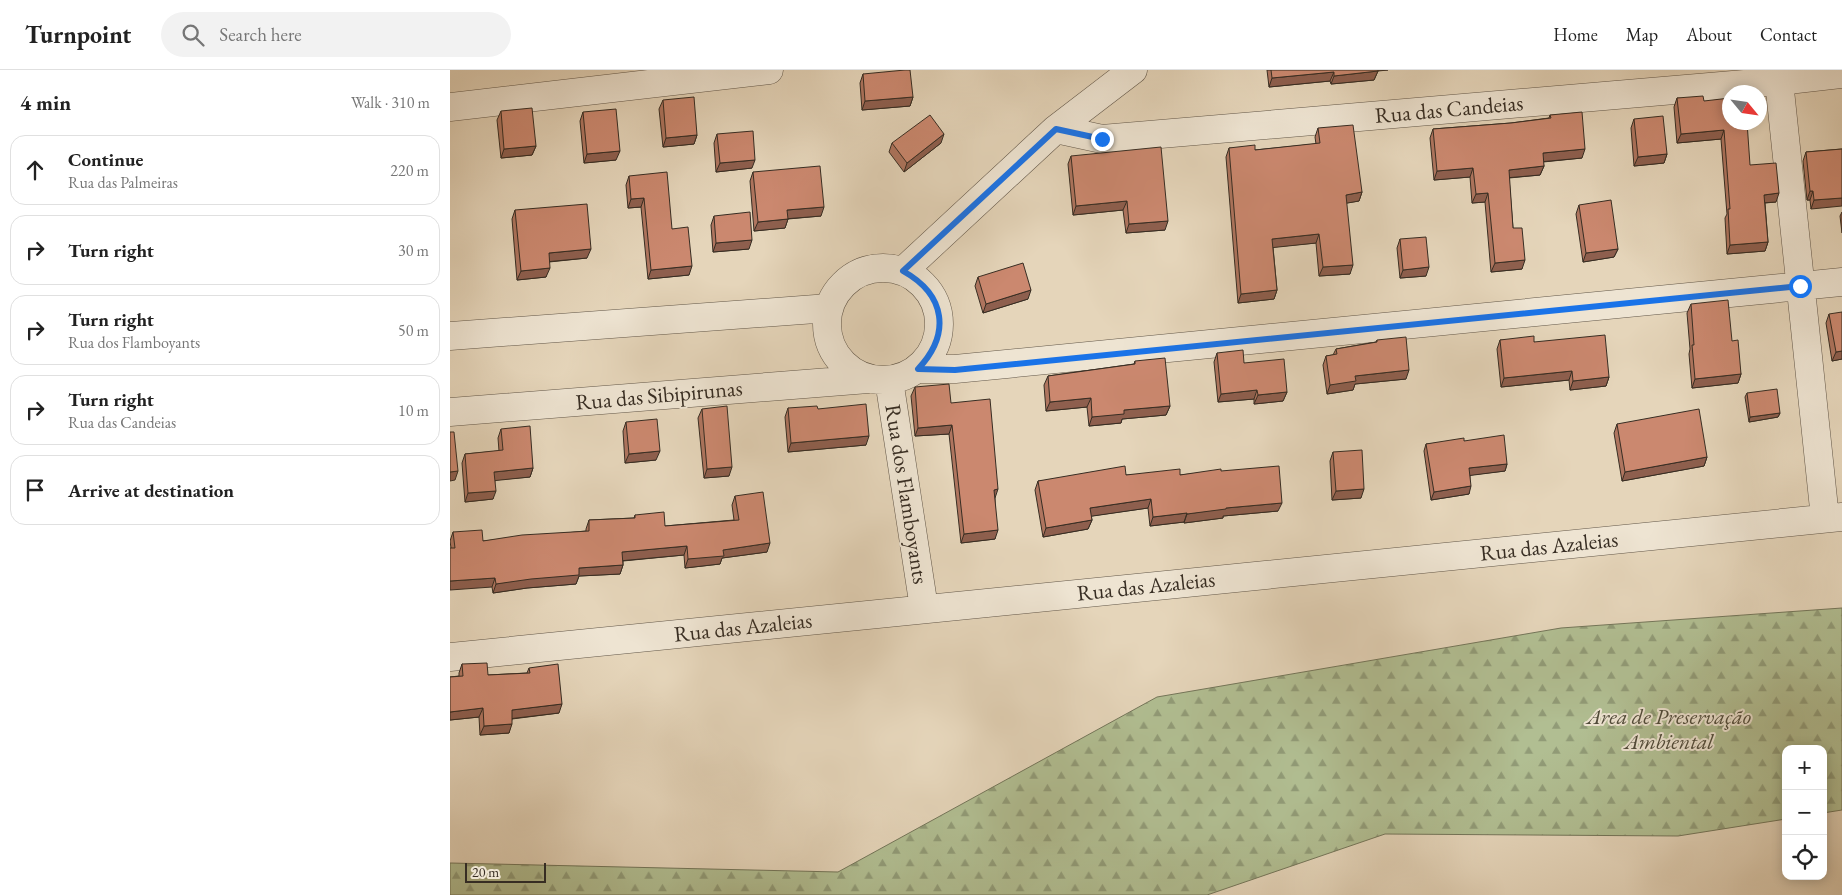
<!DOCTYPE html>
<meta charset="utf-8">
<style>
body{margin:0;font-family:"EB Garamond",serif;background:#f2f2f2;color:#222}
.controls{position:absolute;right:15px;bottom:15px;display:grid;overflow:hidden;border-radius:10px;box-shadow:0 2px 12px #0003}
.controls button{width:45px;height:45px;display:grid;place-items:center;padding:0;border:0;border-bottom:1px solid #e0e0e0;background:#fff;color:#222;font:25px sans-serif}
.compass{position:absolute;left:1272px;top:15px;width:45px;height:45px;border-radius:50%;background:#fff;box-shadow:0 2px 12px #0003;rotate:119deg}
.scale{position:absolute;left:15px;bottom:12px;width:81px;box-sizing:border-box;padding-left:5px;border:2px solid #372d23;border-top:0;font-size:14px;line-height:18px;white-space:nowrap;color:#372d23;-webkit-text-stroke:4px #eee4d2;paint-order:stroke}
.stop{position:absolute;width:15px;height:15px;margin:-11px;border:4px solid #1a73e8;border-radius:50%;background:#fff}
.stop.end{background:#1a73e8;border-color:#fff;box-shadow:0 1px 5px #0008}
.list{margin:0;padding:0;list-style:none}
h2{display:flex;justify-content:space-between;align-items:center;height:65px;margin:0;padding:0 20px;font-size:21px}
h2 small{font-size:16px;font-weight:400;color:#767676}
.list li{display:grid;grid-template-columns:32px 1fr auto;gap:15px;align-items:center;box-sizing:border-box;height:70px;margin:0 10px 10px;padding:0 10px;border:1px solid #e0e0e0;border-radius:15px}
.list b{display:block;font-size:19px;white-space:nowrap}
.list p{margin:0;font-size:16px;white-space:nowrap;color:#767676}
.list em{font-size:16px;font-style:normal;color:#767676}
.icon{flex:none;width:28px;height:28px;fill:none;stroke:currentColor;stroke-width:2;stroke-linecap:round;stroke-linejoin:round}
.map{position:relative;flex:none;width:1392px;height:825px;overflow:hidden}
header{display:flex;align-items:center;gap:30px;box-sizing:border-box;height:70px;padding:0 25px;background:#fff;border-bottom:1px solid #e0e0e0}
header strong{font-size:24px}
nav{display:flex;gap:28px;margin-inline-start:auto;font-size:18px}
.search{width:350px;height:45px;background:#f2f2f2;display:flex;align-items:center;gap:12px;box-sizing:border-box;padding:0 18px;border-radius:28px;color:#767676;font-size:19px}
main{display:flex}
aside{flex:1;background:#fff}
.map>svg:first-child{display:block}
.forest{fill:url(#forest-firs);stroke:#74765a}
.lines{fill:none;stroke-linecap:round;stroke-linejoin:round}
.minor-casing{stroke:#625749;stroke-width:29}
.minor{stroke:#eee4d2;stroke-width:28}
.wall{fill:#af755f;stroke:#372d23}
.shaded-wall{fill:#8e5f4e;stroke:#372d23}
.building{fill:#cb886f;stroke:#372d23}
.route{stroke:#1a73e8;stroke-width:6}
.labels{text-anchor:middle;dominant-baseline:central;stroke-width:4;stroke-linejoin:round;paint-order:stroke}
.street-label{font-size:22px;fill:#372d23;stroke:#eee4d2}
.park-label{font-size:22px;font-style:italic;fill:#4f4a39;stroke:#eee4d2}
</style>
<header>
<strong>Turnpoint</strong>
<div class="search"><svg class="icon" aria-label="search" viewBox="0 0 24 24"><circle cx="10" cy="10" r="6"/><path d="M15 15l6 6"/></svg>Search here</div>
<nav><a>Home</a><a>Map</a><a>About</a><a>Contact</a></nav>
</header>
<main>
<aside>
<h2>4 min<small>Walk · 310 m</small></h2>
<ul class="list">
<li><svg class="icon" aria-label="ahead" viewBox="0 0 24 24"><path d="M12 20V5M6 11l6-6 6 6"/></svg><div><b>Continue</b><p>Rua das Palmeiras</p></div><em>220 m</em></li>
<li><svg class="icon" aria-label="right" viewBox="0 0 24 24"><path d="M7 20v-9h11M14 6l5 5-5 5"/></svg><div><b>Turn right</b></div><em>30 m</em></li>
<li><svg class="icon" aria-label="right" viewBox="0 0 24 24"><path d="M7 20v-9h11M14 6l5 5-5 5"/></svg><div><b>Turn right</b><p>Rua dos Flamboyants</p></div><em>50 m</em></li>
<li><svg class="icon" aria-label="right" viewBox="0 0 24 24"><path d="M7 20v-9h11M14 6l5 5-5 5"/></svg><div><b>Turn right</b><p>Rua das Candeias</p></div><em>10 m</em></li>
<li><svg class="icon" aria-label="arrive" viewBox="0 0 24 24"><path d="M6 21V4h12l-3 4 3 4H6"/></svg><div><b>Arrive at destination</b></div></li>
</ul>
</aside>
<div class="map">
<svg width="1392" height="825" viewBox="0 0 1392 825">
<defs>
<pattern id="forest-firs" width="22" height="20" patternUnits="userSpaceOnUse" patternTransform="scale(1.25)"><rect width="22" height="20" fill="#b1be92"/><path d="M5 1l3.5 6h-7zM16 11l3.5 6h-7z" fill="#919b77"/></pattern>
</defs>
<rect width="100%" height="100%" fill="#e5d5ba"/>
<filter id="stains"><feTurbulence type="fractalNoise" baseFrequency=".004" numOctaves="4"/><feColorMatrix values="0 0 0 0 .2 0 0 0 0 .09 0 0 0 0 .02 0 0 0 .5 -.17"/></filter>
<radialGradient id="worn" r=".72"><stop offset=".6" stop-color="#630" stop-opacity="0"/><stop offset="1" stop-color="#630" stop-opacity=".3"/></radialGradient>
<!-- forest -->
<path class="forest" d="M 1392,538 L 1392,740 L 1373,743 L 1373,679 L 1336,679 L 1336,749 L 1228,766 L 935,764 L 757,825 L 0,825 L 0,793 L 388,802 L 707,627 L 1111,558 Z"/>
<g class="lines">
<!-- minor casing -->
<g class="minor-casing">
<path id="minor" d="M 1329,11 L 1375,448
M 0,37 L 319,0
M 606,59 L 652,69 L 1329,11 L 1392,4
M377 254a56 56 0 1 1 112 0a56 56 0 1 1-112 0Z
M 453,201 L 606,59 L 683,0
M 0,266 L 379,238
M 467,299 L 505,299 L 1392,212
M 439,310 L 474,538
M 0,342 L 418,309
M 0,587 L 1392,447"/>
</g>
<!-- minor -->
<use href="#minor" class="minor"/>
</g>
<!-- wall -->
<path class="wall" d="M 817,0 L 938,0 L 928,1 L 924,10 L 881,14 L 880,11 L 819,17 Z
M 413,4 L 463,27 L 460,36 L 412,40 L 410,13 Z
M 1227,28 L 1254,31 L 1326,132 L 1315,133 L 1318,172 L 1315,181 L 1277,184 L 1275,148 L 1277,144 L 1271,69 L 1227,73 L 1224,37 Z
M 213,30 L 247,65 L 244,74 L 213,77 L 209,39 Z
M 51,41 L 86,76 L 82,85 L 51,88 L 47,50 Z
M 133,42 L 166,90 L 134,93 L 130,51 Z
M 1100,45 L 1132,88 L 1093,92 L 1094,96 L 1090,105 L 1059,108 L 1063,158 L 1072,199 L 1041,202 L 1035,132 L 1022,133 L 1020,107 L 984,110 L 980,68 L 983,59 L 1061,53 L 1099,48 Z
M 1184,49 L 1217,84 L 1214,93 L 1184,96 L 1181,58 Z
M 868,58 L 912,122 L 909,131 L 896,133 L 900,204 L 869,206 L 866,173 L 823,177 L 827,220 L 824,229 L 788,233 L 776,87 L 779,78 L 805,80 L 866,74 L 865,67 Z
M 267,64 L 302,98 L 266,102 L 264,73 Z
M 442,73 L 491,73 L 454,102 L 439,82 Z
M 1392,79 L 1361,139 L 1360,130 L 1357,130 L 1353,91 L 1356,82 Z
M 621,86 L 715,160 L 676,163 L 673,140 L 623,145 L 618,94 Z
M 303,102 L 371,146 L 338,149 L 335,158 L 304,161 L 300,111 Z
M 179,106 L 222,159 L 239,205 L 198,209 L 191,137 L 178,138 L 176,115 Z
M 1129,135 L 1168,179 L 1164,187 L 1133,192 L 1126,144 Z
M 65,140 L 137,188 L 99,192 L 96,207 L 67,210 L 62,149 Z
M 1392,142 L 1392,163 L 1390,146 Z
M 264,146 L 299,179 L 263,182 L 261,155 Z
M 950,169 L 976,206 L 950,208 L 947,178 Z
M 528,207 L 578,229 L 533,243 L 525,216 Z
M 1241,234 L 1282,271 L 1291,304 L 1288,313 L 1242,318 L 1239,284 L 1240,279 L 1237,243 Z
M 1379,244 L 1392,289 L 1382,291 L 1376,253 Z
M 927,270 L 956,309 L 905,314 L 903,320 L 877,324 L 873,295 L 876,286 L 883,285 L 886,279 L 926,272 Z
M 1050,270 L 1084,272 L 1159,307 L 1156,316 L 1120,320 L 1119,310 L 1051,317 L 1047,279 Z
M 767,283 L 794,293 L 837,322 L 833,331 L 804,334 L 804,329 L 768,332 L 764,292 Z
M 685,291 L 720,336 L 716,345 L 672,349 L 671,353 L 639,356 L 637,337 L 596,341 L 594,315 L 598,306 L 684,294 Z
M 465,317 L 501,333 L 545,428 L 545,469 L 511,473 L 499,364 L 465,366 L 461,326 Z
M 1297,323 L 1330,343 L 1328,347 L 1299,352 L 1295,327 Z
M 338,338 L 416,375 L 338,382 L 335,347 Z
M 252,339 L 279,406 L 254,408 L 248,348 Z
M 176,352 L 206,390 L 175,393 L 173,361 Z
M 1167,354 L 1257,387 L 1254,396 L 1172,411 L 1164,363 Z
M 51,359 L 83,398 L 80,407 L 45,410 L 43,429 L 15,432 L 12,393 L 15,384 L 49,381 L 48,368 Z
M 1014,371 L 1057,394 L 1055,401 L 1020,405 L 1019,424 L 981,430 L 974,381 L 976,374 Z
M 883,382 L 911,428 L 882,430 L 880,391 Z
M 771,401 L 828,441 L 773,446 L 773,448 L 734,453 L 734,452 L 700,456 L 698,438 L 641,446 L 642,450 L 638,459 L 593,467 L 585,420 L 588,411 L 676,405 L 730,405 Z
M 285,426 L 317,482 L 272,488 L 270,494 L 235,498 L 234,485 L 173,491 L 173,495 L 170,504 L 129,506 L 126,514 L 77,518 L 43,523 L 42,517 L 1,478 L 0,471 L 3,462 L 33,471 L 136,461 L 136,459 L 139,450 L 184,448 L 185,445 L 215,456 L 284,450 L 282,435 Z
M 12,594 L 38,605 L 77,603 L 79,598 L 109,643 L 62,649 L 59,663 L 30,665 L 29,647 L 0,650 L 0,607 L 9,606 L 9,603 Z"/>
<!-- shaded-wall -->
<path class="shaded-wall" d="M 928,1 L 924,10 L 881,14 L 884,6 Z
M 884,2 L 880,11 L 819,17 L 822,8 Z
M 463,27 L 460,36 L 412,40 L 415,31 Z
M 1274,60 L 1271,69 L 1227,73 L 1231,64 Z
M 494,64 L 491,73 L 454,102 L 457,93 Z
M 247,65 L 244,74 L 213,77 L 216,68 Z
M 86,76 L 82,85 L 51,88 L 54,79 Z
M 1135,79 L 1132,88 L 1089,92 L 1093,83 Z
M 170,81 L 166,90 L 134,93 L 137,84 Z
M 1217,84 L 1214,93 L 1184,96 L 1188,87 Z
M 305,90 L 302,98 L 266,102 L 270,93 Z
M 1094,96 L 1090,105 L 1055,108 L 1059,100 Z
M 1023,98 L 1020,107 L 984,110 L 987,101 Z
M 1360,121 L 1363,121 L 1360,130 L 1357,130 Z
M 912,122 L 909,131 L 892,134 L 896,125 Z
M 1038,123 L 1035,132 L 1022,133 L 1026,124 Z
M 1329,123 L 1326,132 L 1311,133 L 1314,125 Z
M 194,128 L 191,137 L 178,138 L 181,129 Z
M 1392,128 L 1392,136 L 1361,139 L 1364,130 Z
M 677,131 L 673,140 L 623,145 L 626,136 Z
M 374,137 L 371,146 L 334,149 L 337,140 Z
M 338,149 L 335,158 L 304,161 L 308,152 Z
M 718,151 L 715,160 L 676,163 L 679,154 Z
M 869,164 L 866,173 L 819,178 L 822,169 Z
M 302,170 L 299,179 L 263,182 L 266,173 Z
M 1318,172 L 1315,181 L 1277,184 L 1280,175 Z
M 141,179 L 137,188 L 95,192 L 99,183 Z
M 1168,179 L 1164,187 L 1133,192 L 1136,183 Z
M 1075,190 L 1072,199 L 1041,202 L 1045,193 Z
M 903,195 L 900,204 L 869,206 L 873,197 Z
M 242,196 L 239,205 L 198,209 L 201,200 Z
M 979,197 L 976,206 L 950,208 L 953,200 Z
M 100,198 L 96,207 L 67,210 L 71,201 Z
M 581,220 L 578,229 L 533,243 L 536,234 Z
M 827,220 L 824,229 L 788,233 L 791,224 Z
M 1392,281 L 1392,289 L 1382,291 L 1386,282 Z
M 959,300 L 956,309 L 905,314 L 903,320 L 877,324 L 880,315 L 905,306 Z
M 1122,301 L 1119,310 L 1051,317 L 1054,308 Z
M 1291,304 L 1288,313 L 1242,318 L 1245,309 Z
M 1159,307 L 1156,316 L 1120,320 L 1123,311 Z
M 807,320 L 804,329 L 768,332 L 771,324 Z
M 837,322 L 833,331 L 804,334 L 808,325 Z
M 641,328 L 637,337 L 596,341 L 600,332 Z
M 720,336 L 716,345 L 672,349 L 671,353 L 639,356 L 642,347 L 674,340 Z
M 1330,343 L 1328,347 L 1299,352 L 1300,347 Z
M 502,355 L 499,364 L 465,366 L 468,358 Z
M 419,366 L 416,375 L 338,382 L 341,373 Z
M 210,381 L 206,390 L 175,393 L 179,384 Z
M 1257,387 L 1254,396 L 1172,411 L 1175,402 Z
M 1057,394 L 1055,401 L 1016,406 L 1019,398 Z
M 282,397 L 279,406 L 254,408 L 257,399 Z
M 83,398 L 80,407 L 41,411 L 44,402 Z
M 8,401 L 5,410 L 0,411 L 0,402 Z
M 1021,416 L 1019,424 L 981,430 L 984,422 Z
M 548,419 L 545,428 L 540,429 L 544,420 Z
M 914,419 L 911,428 L 882,430 L 886,421 Z
M 46,421 L 43,429 L 15,432 L 18,423 Z
M 701,429 L 698,438 L 636,447 L 640,438 Z
M 832,433 L 828,441 L 773,446 L 773,448 L 734,453 L 737,444 L 776,438 Z
M 737,443 L 734,452 L 700,456 L 703,447 Z
M 642,450 L 638,459 L 593,467 L 596,458 Z
M 548,460 L 545,469 L 511,473 L 514,464 Z
M 320,473 L 317,482 L 272,488 L 270,494 L 235,498 L 238,489 L 273,480 Z
M 237,476 L 234,485 L 169,491 L 172,482 Z
M 173,495 L 170,504 L 129,506 L 126,514 L 77,518 L 43,523 L 46,514 L 129,498 Z
M 45,508 L 42,517 L 0,520 L 0,511 Z
M 112,634 L 109,643 L 58,649 L 62,640 Z
M 33,638 L 29,647 L 0,650 L 0,642 Z
M 62,654 L 59,663 L 30,665 L 34,656 Z"/>
<!-- building -->
<path class="building" d="M 455,0 L 460,0 L 463,27 L 415,31 L 413,4 Z
M 821,0 L 928,0 L 928,1 L 884,6 L 884,2 L 822,8 Z
M 1253,26 L 1254,31 L 1280,28 L 1280,52 L 1297,52 L 1300,95 L 1326,93 L 1329,123 L 1314,125 L 1318,172 L 1280,175 L 1278,139 L 1280,139 L 1274,60 L 1231,64 L 1227,28 Z
M 244,27 L 247,65 L 216,68 L 213,30 Z
M 82,38 L 86,76 L 54,79 L 51,41 Z
M 166,39 L 170,81 L 137,84 L 133,42 Z
M 1132,42 L 1135,79 L 1093,83 L 1094,96 L 1059,100 L 1063,158 L 1072,158 L 1075,190 L 1045,193 L 1038,123 L 1026,124 L 1023,98 L 987,101 L 983,59 L 1061,53 L 1101,48 L 1100,45 Z
M 480,45 L 494,64 L 457,93 L 442,73 Z
M 1213,46 L 1217,84 L 1188,87 L 1184,49 Z
M 903,55 L 912,122 L 896,125 L 903,195 L 873,197 L 869,164 L 822,169 L 827,220 L 791,224 L 779,78 L 805,75 L 805,80 L 870,73 L 868,58 Z
M 303,61 L 305,90 L 270,93 L 267,64 Z
M 711,77 L 718,151 L 679,154 L 677,131 L 626,136 L 621,86 Z
M 1392,79 L 1392,128 L 1364,130 L 1363,121 L 1360,121 L 1356,82 Z
M 370,96 L 374,137 L 337,140 L 338,149 L 308,152 L 303,102 Z
M 217,102 L 222,159 L 238,157 L 242,196 L 201,200 L 194,128 L 181,129 L 179,106 Z
M 1161,130 L 1168,179 L 1136,183 L 1129,135 Z
M 137,134 L 141,179 L 99,183 L 100,198 L 71,201 L 65,140 Z
M 300,142 L 302,170 L 266,173 L 264,146 Z
M 976,167 L 979,197 L 953,200 L 950,169 Z
M 573,193 L 581,220 L 536,234 L 528,207 Z
M 1278,230 L 1282,271 L 1288,270 L 1291,304 L 1245,309 L 1242,275 L 1244,275 L 1241,234 Z
M 1392,242 L 1392,281 L 1386,282 L 1379,244 Z
M 1155,265 L 1159,307 L 1123,311 L 1122,301 L 1054,308 L 1050,270 L 1084,266 L 1084,272 Z
M 956,267 L 959,300 L 905,306 L 906,311 L 880,315 L 876,286 L 887,284 L 886,279 L 927,272 L 927,270 Z
M 793,280 L 794,293 L 834,289 L 837,322 L 808,325 L 807,320 L 771,324 L 767,283 Z
M 715,288 L 720,336 L 674,340 L 674,344 L 642,347 L 641,328 L 600,332 L 598,306 L 685,294 L 685,291 Z
M 499,314 L 501,333 L 540,329 L 548,419 L 544,420 L 548,460 L 514,464 L 502,355 L 468,358 L 465,317 Z
M 1327,319 L 1330,343 L 1300,347 L 1297,323 Z
M 416,334 L 419,366 L 341,373 L 338,338 L 367,336 L 368,339 Z
M 277,336 L 282,397 L 257,399 L 252,339 Z
M 1249,339 L 1257,387 L 1175,402 L 1167,354 Z
M 207,349 L 210,381 L 179,384 L 176,352 Z
M 80,356 L 83,398 L 44,402 L 46,421 L 18,423 L 15,384 L 53,380 L 51,359 Z
M 0,362 L 4,362 L 8,401 L 0,402 Z
M 1054,365 L 1057,394 L 1019,398 L 1021,416 L 984,422 L 976,374 L 1014,368 L 1014,371 Z
M 912,380 L 914,419 L 886,421 L 883,382 Z
M 675,396 L 676,405 L 730,399 L 730,405 L 771,399 L 771,401 L 829,396 L 832,433 L 776,438 L 776,439 L 737,444 L 737,443 L 703,447 L 701,429 L 640,438 L 642,450 L 596,458 L 588,411 Z
M 313,422 L 320,473 L 273,480 L 274,486 L 238,489 L 237,476 L 172,482 L 173,495 L 129,498 L 129,505 L 81,509 L 46,514 L 45,508 L 0,511 L 0,478 L 5,478 L 3,462 L 32,460 L 33,471 L 72,465 L 139,461 L 139,450 L 185,448 L 185,445 L 214,442 L 215,456 L 289,450 L 285,426 Z
M 37,593 L 38,605 L 80,603 L 79,598 L 108,594 L 112,634 L 62,640 L 62,654 L 34,656 L 33,638 L 0,642 L 0,607 L 13,606 L 12,594 Z"/>
<g class="lines">
<!-- route -->
<path class="route" d="M 652,69 L 606,59 L 453,201 C 496,225 501,264 468,299 L 505,300 L 1350,216"/>
</g>
<g class="labels">
<!-- street labels -->
<g class="street-label">
<text transform="translate(999 39) rotate(-5)">Rua das Candeias</text>
<text transform="translate(209 325) rotate(-5)">Rua das Sibipirunas</text>
<text transform="translate(457 424) rotate(81)">Rua dos Flamboyants</text>
<text transform="translate(1099 476) rotate(-6)">Rua das Azaleias</text>
<text transform="translate(696 516) rotate(-6)">Rua das Azaleias</text>
<text transform="translate(293 557) rotate(-6)">Rua das Azaleias</text>
</g>
<!-- park labels -->
<g class="park-label">
<text x="1219" y="646">Area de Preservação<tspan x="1219" dy="25">Ambiental</tspan></text>
</g>
</g>
<rect width="100%" height="100%" filter="url(#stains)"/>
<rect width="100%" height="100%" fill="url(#worn)"/>
</svg>
<div class="controls">
<button>+</button>
<button>−</button>
<button><svg class="icon" aria-label="locate" viewBox="0 0 24 24"><circle cx="12" cy="12" r="6"/><path d="M12 2v4M12 18v4M2 12h4M18 12h4"/></svg></button>
</div>
<svg class="compass" viewBox="-18 -18 36 36"><path d="M0-13l5 13h-10z" fill="#e53935"/><path d="M0 13l5-13h-10z" fill="#767676"/></svg>
<div class="scale">20 m</div>
<div class="stop" style="left:1350px;top:216px"></div>
<div class="stop end" style="left:652px;top:69px"></div>
</div>
</main>
